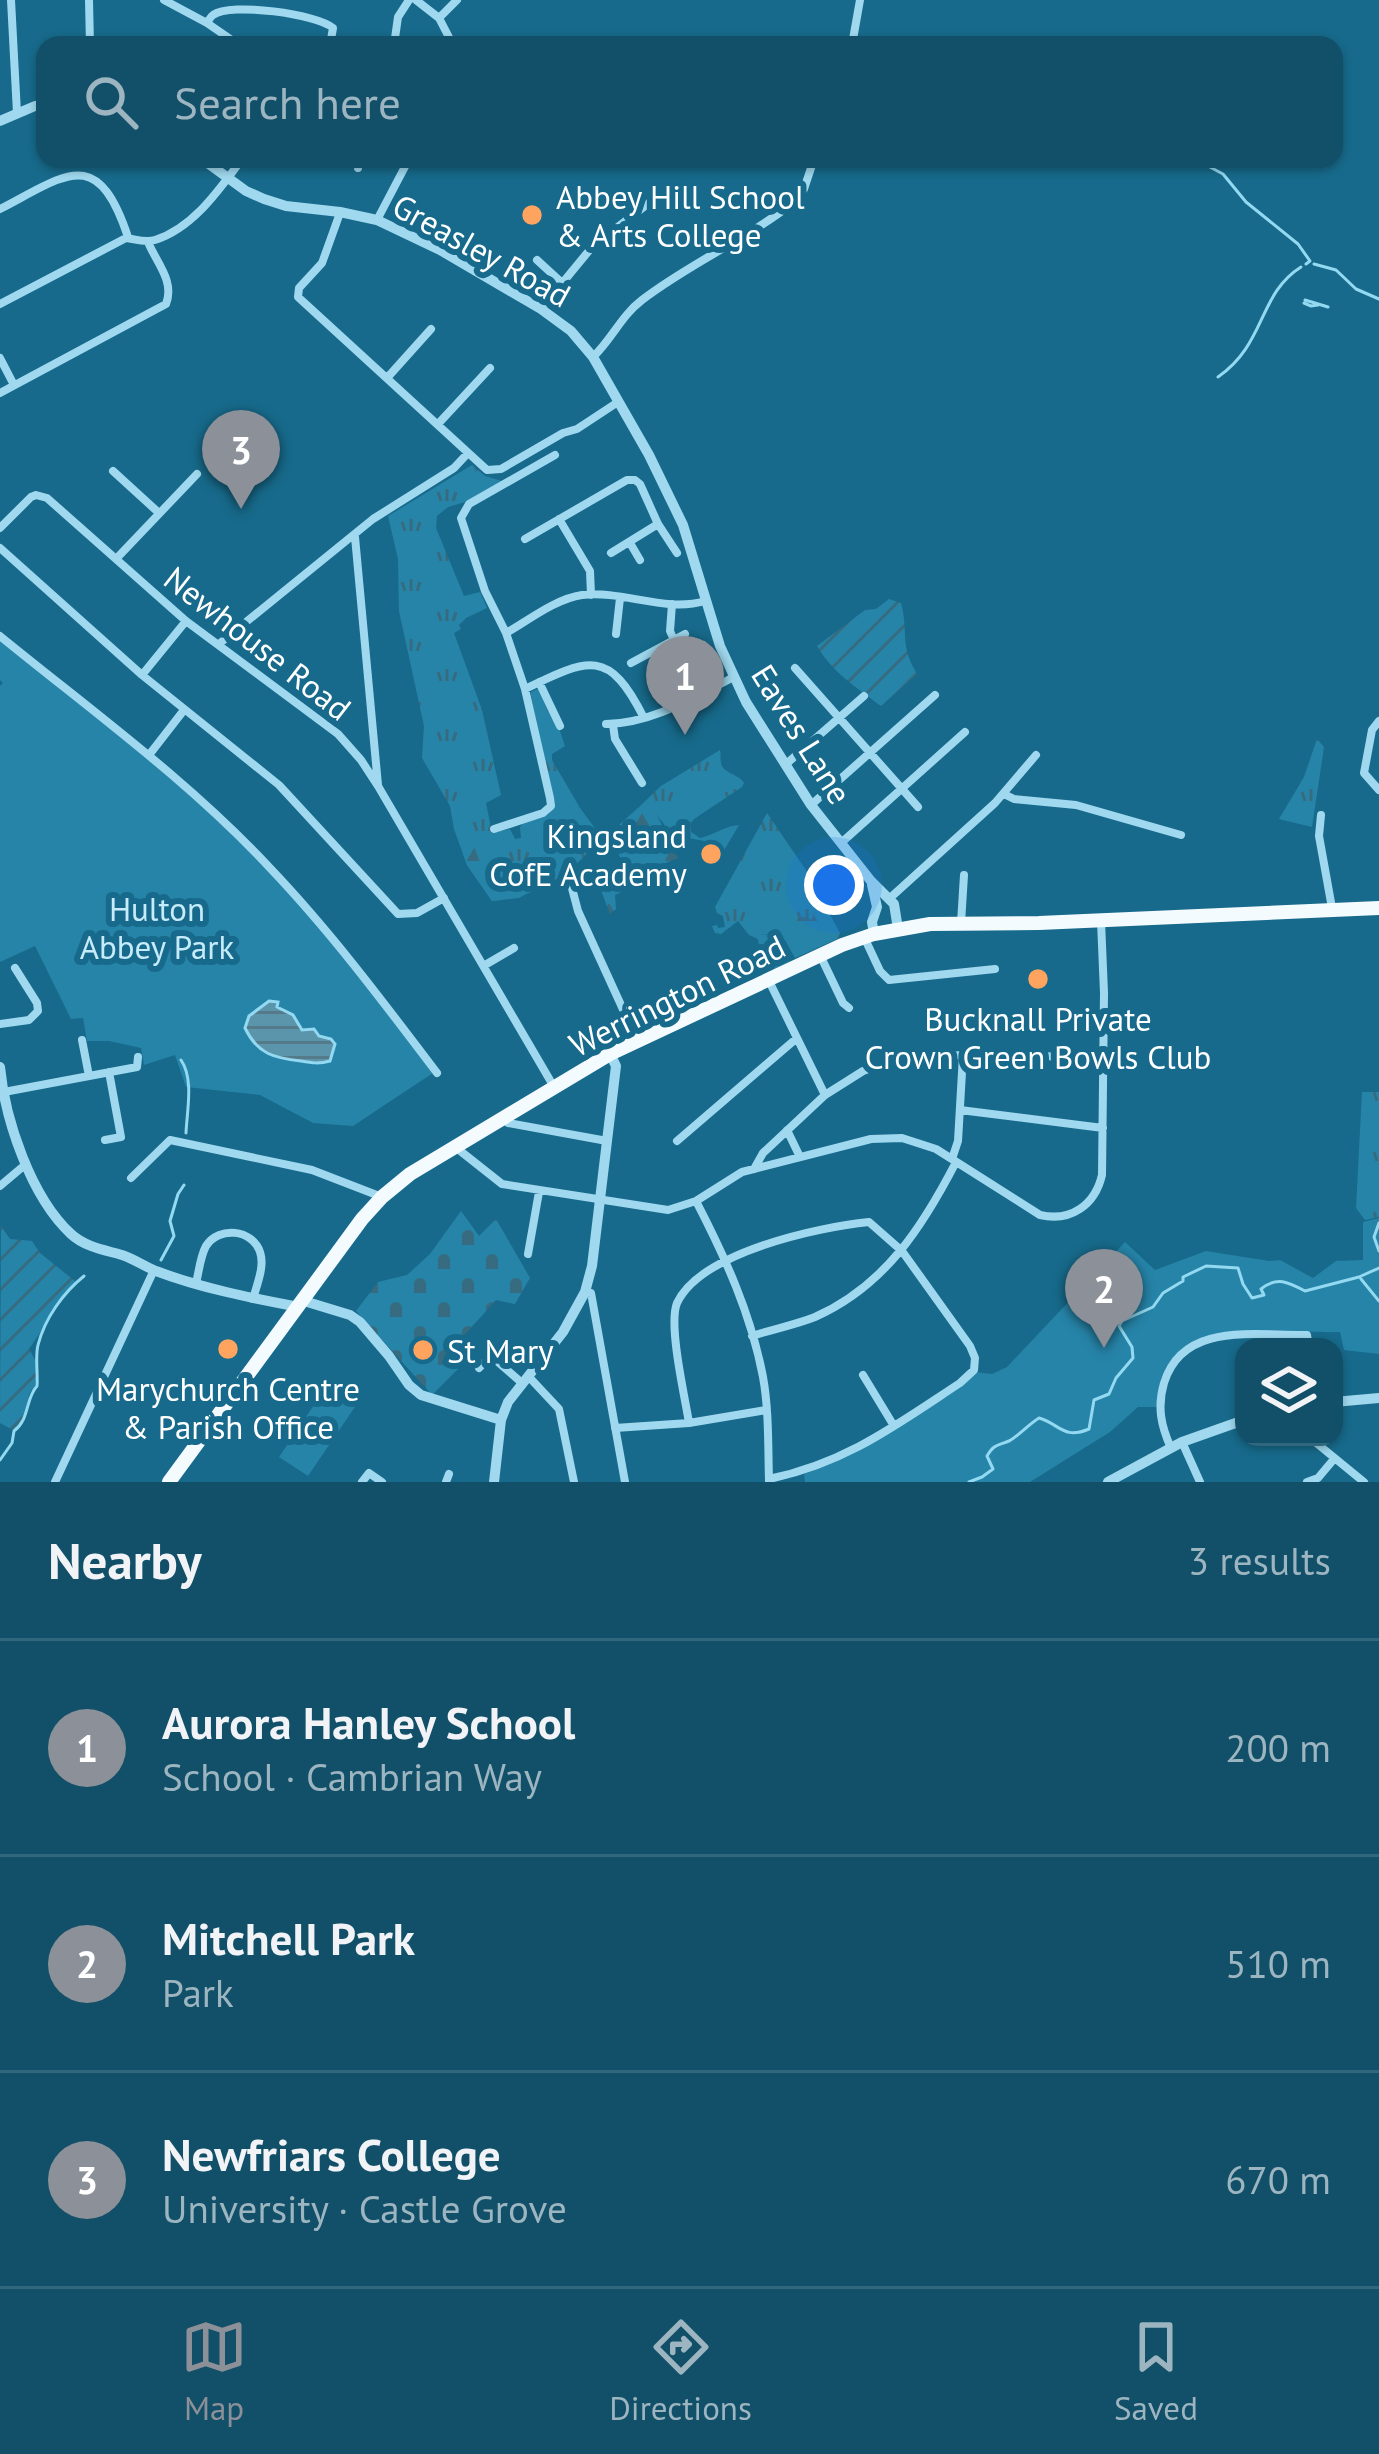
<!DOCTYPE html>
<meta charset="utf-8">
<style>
body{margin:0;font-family:"PT Sans",sans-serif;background:#1e5a71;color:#f1f3f6}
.controls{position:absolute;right:36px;bottom:36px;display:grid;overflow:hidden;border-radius:24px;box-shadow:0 3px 9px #0004}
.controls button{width:108px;height:108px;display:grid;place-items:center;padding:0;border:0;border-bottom:3px solid #30677c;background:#115068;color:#f1f3f6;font:60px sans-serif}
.you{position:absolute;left:834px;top:885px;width:42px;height:42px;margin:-30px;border:9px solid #fff;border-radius:50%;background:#1a73e8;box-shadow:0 0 0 18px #1a73e833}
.badge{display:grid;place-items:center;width:78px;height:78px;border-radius:50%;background:#8c9099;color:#fff;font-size:39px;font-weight:700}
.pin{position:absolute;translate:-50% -99px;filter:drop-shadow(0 3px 6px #0008)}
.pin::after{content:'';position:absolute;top:63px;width:42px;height:36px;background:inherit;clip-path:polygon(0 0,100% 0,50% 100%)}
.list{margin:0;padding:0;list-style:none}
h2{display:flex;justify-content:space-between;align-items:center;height:156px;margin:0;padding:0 48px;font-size:51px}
h2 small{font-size:39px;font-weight:400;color:#9cb5c0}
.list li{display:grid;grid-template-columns:78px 1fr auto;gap:36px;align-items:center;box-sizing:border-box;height:216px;padding:0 48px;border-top:3px solid #30677c}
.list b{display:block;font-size:45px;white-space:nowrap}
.list p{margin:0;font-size:39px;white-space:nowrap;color:#9cb5c0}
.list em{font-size:39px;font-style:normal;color:#9cb5c0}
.icon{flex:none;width:66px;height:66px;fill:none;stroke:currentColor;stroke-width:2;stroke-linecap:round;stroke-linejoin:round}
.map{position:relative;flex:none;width:1379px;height:1482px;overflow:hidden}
.search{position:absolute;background:#115068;box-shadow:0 3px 9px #0004;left:36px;right:36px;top:36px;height:132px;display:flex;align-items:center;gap:30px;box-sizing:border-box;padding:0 42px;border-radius:24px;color:#9cb5c0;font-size:45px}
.sheet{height:804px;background:#115068}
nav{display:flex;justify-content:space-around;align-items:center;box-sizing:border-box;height:168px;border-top:3px solid #30677c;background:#115068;font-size:33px;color:#9cb5c0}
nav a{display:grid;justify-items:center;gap:6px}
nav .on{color:#8c9099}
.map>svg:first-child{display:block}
.grass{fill:url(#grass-tufts)}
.forest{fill:url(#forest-firs)}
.cemetery{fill:url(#cemetery-stones)}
.park{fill:#2684a8}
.garden{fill:url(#garden-furrows)}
.water{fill:url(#water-rules);stroke:#93d9f1;stroke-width:3}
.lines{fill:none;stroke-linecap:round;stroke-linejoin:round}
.stream{stroke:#93d9f1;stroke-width:3}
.minor{stroke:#a0d9ef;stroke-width:8}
.tertiary{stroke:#a0d9ef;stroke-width:10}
.trunk{stroke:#f4fbff;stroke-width:14}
.poi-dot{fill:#ffa45e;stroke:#176a8b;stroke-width:4.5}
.labels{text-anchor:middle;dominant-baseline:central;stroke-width:12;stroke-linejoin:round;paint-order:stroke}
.poi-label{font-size:33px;fill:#fff;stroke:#176a8b;text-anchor:start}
.street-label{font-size:33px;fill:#fff;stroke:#176a8b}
.park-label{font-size:33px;fill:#c6ecfb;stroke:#176a8b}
</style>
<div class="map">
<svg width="1379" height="1482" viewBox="0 0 1379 1482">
<defs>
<pattern id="grass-tufts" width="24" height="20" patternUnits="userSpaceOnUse" patternTransform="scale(3)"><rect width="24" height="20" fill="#2684a8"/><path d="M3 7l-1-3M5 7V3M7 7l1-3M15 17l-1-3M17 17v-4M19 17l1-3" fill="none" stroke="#376b7f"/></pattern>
<pattern id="forest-firs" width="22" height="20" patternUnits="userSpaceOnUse" patternTransform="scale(3)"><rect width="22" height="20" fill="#2684a8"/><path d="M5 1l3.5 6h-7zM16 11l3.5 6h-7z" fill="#376b7f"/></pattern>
<pattern id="cemetery-stones" width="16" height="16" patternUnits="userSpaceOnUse" patternTransform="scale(3)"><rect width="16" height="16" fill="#2684a8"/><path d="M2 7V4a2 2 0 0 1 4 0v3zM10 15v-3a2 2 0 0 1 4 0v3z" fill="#376b7f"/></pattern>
<pattern id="garden-furrows" width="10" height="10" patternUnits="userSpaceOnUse" patternTransform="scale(3)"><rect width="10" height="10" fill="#2684a8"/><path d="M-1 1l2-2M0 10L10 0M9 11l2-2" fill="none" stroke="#376b7f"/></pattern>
<pattern id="water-rules" width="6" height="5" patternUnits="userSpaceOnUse" patternTransform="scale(3)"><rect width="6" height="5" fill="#5a95ac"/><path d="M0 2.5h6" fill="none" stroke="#557b8a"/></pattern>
</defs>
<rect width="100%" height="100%" fill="#176a8b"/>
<!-- grass -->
<path class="grass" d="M 472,465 L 485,476 L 502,481 L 465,502 L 448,507 L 437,516 L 436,528 L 464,596 L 480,592 L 487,608 L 466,618 L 459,625 L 461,629 L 454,633 L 482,710 L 501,795 L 486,803 L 492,833 L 510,829 L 515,839 L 521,838 L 520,827 L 522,824 L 548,815 L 554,806 L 531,696 L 531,692 L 537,689 L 540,691 L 558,725 L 565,746 L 552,754 L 552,760 L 580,808 L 603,839 C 589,850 579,863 566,873 C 545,890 517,898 492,901 L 467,865 L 454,829 L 450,806 L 422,758 L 424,726 L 399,611 L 398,559 L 388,516 Z
M 1317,739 L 1324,747 L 1312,827 L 1279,819 L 1304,777 Z
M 720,750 C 721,754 720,758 721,763 C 722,773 739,774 744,783 L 742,787 L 694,819 L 691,823 L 691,832 L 700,838 C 715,835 724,826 739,825 L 723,852 L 718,851 L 720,844 L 678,836 L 669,843 L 664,824 L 653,811 L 644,815 L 639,807 L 661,786 Z
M 767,813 L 812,879 L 809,881 L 817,907 L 812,921 C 794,925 775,935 758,935 L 758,939 L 749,935 L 738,921 L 721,934 L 715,933 L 712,926 L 717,925 L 718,928 L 725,927 L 723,916 L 717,913 L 715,907 Z
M 1362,1092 L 1379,1092 L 1379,1217 L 1365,1220 L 1356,1208 Z"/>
<!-- forest -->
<path class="forest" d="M 639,807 L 644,814 L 653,810 C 664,825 668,841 678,858 L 631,877 L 625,890 L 615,895 L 616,909 L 610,914 L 599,885 L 627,872 L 609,834 Z
M 474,846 L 482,868 L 494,876 L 528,871 L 543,878 L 543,885 L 519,898 L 492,901 L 467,865 L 462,851 Z
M 816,876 L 818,893 L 840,933 L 839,938 L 795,958 L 785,940 L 781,943 L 790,961 L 774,969 L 763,945 L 759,945 L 757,934 L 770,935 L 777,926 L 785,927 L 792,918 L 804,917 L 812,920 L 817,907 L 808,899 L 809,881 Z"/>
<!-- cemetery -->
<path class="cemetery" d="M 461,1211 L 479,1236 L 496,1219 L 530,1278 L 515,1304 L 496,1300 L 450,1351 L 459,1368 L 432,1395 L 356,1311 L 378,1282 L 407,1275 L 430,1254 Z"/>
<!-- park -->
<path class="park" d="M 0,640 C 91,712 183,783 265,867 C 327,930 379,1003 433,1073 L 353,1126 L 313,1123 L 260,1095 L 186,1087 L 175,1055 L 144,1065 L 141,1048 L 109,1041 L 87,1041 L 83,1018 L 71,1019 L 35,946 L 0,962 L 0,686 L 3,683 L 0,680 Z
M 1379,1218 L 1379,1354 L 1344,1350 L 1340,1332 C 1287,1334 1182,1314 1161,1379 C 1159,1387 1158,1398 1157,1407 L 1138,1407 L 1110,1432 L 1030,1482 L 805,1482 L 804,1474 L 855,1452 L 960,1384 L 974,1372 L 992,1374 L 1007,1367 L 1125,1242 L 1155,1270 L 1206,1251 L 1269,1261 L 1280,1260 L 1313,1278 L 1336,1261 L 1363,1260 L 1363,1222 Z
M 332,1378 L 361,1398 L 308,1476 L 279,1457 Z"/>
<!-- garden -->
<path class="garden" d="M 889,599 L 901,603 C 909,634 899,644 917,674 L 881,706 C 857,688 832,672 817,646 L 865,610 L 876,609 Z
M 1,1226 L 10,1239 L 32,1241 L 40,1253 L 75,1281 L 29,1349 L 38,1365 L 35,1386 L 30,1392 L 22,1424 L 13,1430 L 0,1423 Z"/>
<!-- water -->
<path class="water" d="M 269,1001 L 278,1002 L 277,1007 L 293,1015 L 302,1030 L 314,1029 L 319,1036 L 331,1039 L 335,1044 L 330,1061 C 319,1064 312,1063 301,1061 C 275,1058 258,1055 245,1028 L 249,1016 Z"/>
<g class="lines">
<!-- stream -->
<path class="stream" d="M 1195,159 L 1223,174 L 1246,202 L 1298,244 L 1310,261 L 1306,264
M 1314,264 L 1336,270 L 1356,289 L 1379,299
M 1305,300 L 1328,307
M 1304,303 L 1311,306 L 1318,305
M 1218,377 C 1266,344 1258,294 1301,267
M 181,1060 C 194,1079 187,1110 186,1133
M 1379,1223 L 1374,1237 L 1379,1251
M 161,1260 L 174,1236 L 170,1221 L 178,1194 L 184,1185
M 1361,1279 L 1379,1301
M 0,1460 L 12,1443 L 14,1431 C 30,1419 25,1399 37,1386 C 38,1373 35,1357 38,1345 C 45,1318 63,1293 84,1276
M 969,1482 L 982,1477 L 993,1469 L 987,1456 C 994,1444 997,1446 1009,1441 C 1016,1438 1029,1424 1039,1418 C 1060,1424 1063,1440 1089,1429 L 1094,1400 L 1109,1394 L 1116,1378 L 1133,1358 L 1132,1347 L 1119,1326 L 1122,1321 L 1153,1307 L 1163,1293 L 1183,1281 L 1183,1277 L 1206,1266 L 1238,1268 L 1243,1284 L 1252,1298 L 1264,1295 L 1261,1289 C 1277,1276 1288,1282 1305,1291 L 1359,1277 L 1379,1268"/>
<!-- minor -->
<path class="minor" d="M 11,0 L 17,113
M 89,0 L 90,45
M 164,0 L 207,23 L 239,45
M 416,0 L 439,18 L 453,45
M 439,18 L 457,0
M 207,23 C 209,20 210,17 213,15 C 231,2 317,14 333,28 L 330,45
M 394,45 L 398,17 L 409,0
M 852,45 L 860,0
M 358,159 L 358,168
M 0,209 C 66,175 97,144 128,237
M 340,213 L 322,263 L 299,288 L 298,297 L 487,470 L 501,469 L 563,433 L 577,429 L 618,402
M 377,220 L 409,159
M 537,260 L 561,282
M 0,304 L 126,238 C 135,239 145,243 155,240 C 193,228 219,190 242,159
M 541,309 L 592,247 L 663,192
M 593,357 C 612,339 621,316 642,300 C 690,263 747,239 794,202 L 804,189 L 814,159
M 0,358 L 14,385
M 387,378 L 431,329
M 0,393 L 166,304 C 175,281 156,262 148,242
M 438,424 L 490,368
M 113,471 L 159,513
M 559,519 L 590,571 L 591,595
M 0,528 L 31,497 L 36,495 L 47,498 L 186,621 L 338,734 L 361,760 L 378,786 L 554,1087
M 355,537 L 378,785
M 525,539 L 627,480 L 635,480 L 640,484 L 658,524 L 677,553
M 630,543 L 640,560
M 0,548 L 142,675 L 279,785 L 398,914 L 417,913 L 444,898
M 611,553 L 658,524
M 116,559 L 197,474
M 672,604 L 670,631 L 674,640
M 506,633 C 529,620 555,599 582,595 C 623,590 665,613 705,601
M 616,634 L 620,598
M 0,636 C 92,711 189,781 270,868 C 331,932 384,1003 437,1073
M 219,644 L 373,519 L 454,468 L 468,453
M 703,645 L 718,674
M 631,663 L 685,634
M 795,668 L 918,807
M 142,675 L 186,621
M 539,682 L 560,726
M 525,689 C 589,658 609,648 644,718
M 1379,721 L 1372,730 L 1364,773 L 1379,790
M 606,724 C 651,724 694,697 734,677
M 613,725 L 615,739 L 642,783
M 149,755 L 184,710
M 785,765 L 864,696
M 1004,794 L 1014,799 L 1076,805 L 1181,835
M 811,805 L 935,695
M 1321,815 L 1319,836 L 1332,908
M 494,829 L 543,813 L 551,806 L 550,798 L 525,689 L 506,633 L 485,591 L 461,518 L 469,504 L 555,455
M 841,843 L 965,732
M 569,877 L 578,911 L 637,1040
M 890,898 L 995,803 L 1036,755
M 961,923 L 964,875
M 865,939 L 880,971 L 889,980 L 995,969
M 820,955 L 843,1003 L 849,1008
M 485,965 L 514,948
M 769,981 L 825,1095
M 0,1024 L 29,1020 L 38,1011 L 37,1003 L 15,968
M 82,1040 L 89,1076
M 4,1092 L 137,1067 L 138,1057
M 960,1110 L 1103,1128
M 504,1118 L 508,1123 L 607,1141
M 787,1130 L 800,1157
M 105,1140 L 121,1137 L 109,1072
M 677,1141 L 797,1038
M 454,1146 L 502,1184 L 668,1210 L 696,1201 L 742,1172 L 871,1139 L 902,1138 L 936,1149 L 1040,1215 C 1071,1222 1095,1205 1102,1175 L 1104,993 L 1101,921
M 952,1159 L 958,1141 L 963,1055
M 754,1169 L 763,1153 L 825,1095 L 863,1071 L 886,1063 L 936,1055 L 1104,1057
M 131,1178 L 170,1140 L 312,1170 L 382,1197
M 0,1186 L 26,1164
M 696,1201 C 725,1257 751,1314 763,1377 C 769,1410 768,1446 769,1481
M 528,1254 L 539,1192
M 196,1283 C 199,1272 200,1257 206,1246 C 219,1226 252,1229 260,1252 C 265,1266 257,1284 253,1299
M 585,1292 L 591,1293 L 625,1482
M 752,1336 C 773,1329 795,1325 815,1317 C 885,1286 923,1226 956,1162
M 491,1356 L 522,1383
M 479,1368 L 502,1343
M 863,1375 L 894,1426
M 529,1377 L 559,1409 L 574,1482
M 689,1423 C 685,1397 668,1325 677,1303 C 701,1252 819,1227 869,1222 L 902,1251 L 970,1346 L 975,1358 L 974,1370 L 960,1383 C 896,1425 846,1463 769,1479
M 615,1428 L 689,1423 L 766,1410
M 1309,1437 L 1364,1482
M 1182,1442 L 1200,1482
M 1171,1448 C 1161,1426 1157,1407 1164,1383 C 1183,1321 1256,1336 1307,1335 L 1309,1347
M 55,1482 L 154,1270
M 362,1482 L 369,1473 L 382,1482
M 446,1482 L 449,1474
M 1307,1482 L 1318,1478 L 1334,1459"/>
<!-- tertiary -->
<path class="tertiary" d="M 0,121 L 35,106 L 45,105
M 202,159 L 246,191 L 264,199 L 286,206 L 340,212 L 377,220 L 440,250 L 541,309 L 571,331 L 593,357 L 649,455 L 683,525 L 720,646 L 746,702 L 811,805 L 871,881 L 894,904 L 898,929
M 872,885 L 877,907 L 872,922 L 874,934
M 0,1067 C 5,1120 31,1197 71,1234 C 85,1247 105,1250 122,1255 C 134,1259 144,1266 156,1271 C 201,1288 251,1298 299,1307
M 304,1301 L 350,1315 L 360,1322 L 389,1356 L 409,1385 L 421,1395 L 501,1420
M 1334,1402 L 1379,1398
M 494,1482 L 501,1420 L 508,1402 L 563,1332 L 585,1292 L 592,1266 L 616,1066 L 610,1054
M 1108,1482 L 1182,1442 L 1244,1420"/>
<!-- trunk -->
<path class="trunk" d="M 169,1482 L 362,1219 L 382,1197 L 410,1174 L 610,1054 L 842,945 L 874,934 L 930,924 L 1039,923 L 1379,908"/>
</g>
<!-- markers -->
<g class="poi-dot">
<circle cx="532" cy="215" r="12"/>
<circle cx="711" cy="854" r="12"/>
<circle cx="1038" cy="979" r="12"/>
<circle cx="228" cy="1349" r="12"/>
<circle cx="423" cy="1350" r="12"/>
</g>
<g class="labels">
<!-- poi labels -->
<g class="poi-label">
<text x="556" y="196">Abbey Hill School<tspan x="556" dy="38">&amp; Arts College</tspan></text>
<text x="687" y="835" text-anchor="end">Kingsland<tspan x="687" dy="38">CofE Academy</tspan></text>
<text x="1038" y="1018" text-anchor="middle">Bucknall Private<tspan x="1038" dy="38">Crown Green Bowls Club</tspan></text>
<text x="447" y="1350">St Mary</text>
<text x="228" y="1388" text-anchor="middle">Marychurch Centre<tspan x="228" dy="38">&amp; Parish Office</tspan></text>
</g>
<!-- street labels -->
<g class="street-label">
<text transform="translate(482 250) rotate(29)">Greasley Road</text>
<text transform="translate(258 643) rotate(38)">Newhouse Road</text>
<text transform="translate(802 734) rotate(58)">Eaves Lane</text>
<text transform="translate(677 995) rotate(-26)">Werrington Road</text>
</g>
<!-- park labels -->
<g class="park-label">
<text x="157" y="908">Hulton<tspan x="157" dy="38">Abbey Park</tspan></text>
</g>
</g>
</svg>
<div class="controls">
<button><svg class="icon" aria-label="layers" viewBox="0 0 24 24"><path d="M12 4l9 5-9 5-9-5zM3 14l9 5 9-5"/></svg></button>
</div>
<div class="you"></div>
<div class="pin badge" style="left:685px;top:735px">1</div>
<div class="pin badge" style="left:1104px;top:1348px">2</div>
<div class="pin badge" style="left:241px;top:509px">3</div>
<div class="search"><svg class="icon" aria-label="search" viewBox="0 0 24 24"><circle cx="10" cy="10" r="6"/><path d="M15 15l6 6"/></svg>Search here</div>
</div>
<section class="sheet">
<h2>Nearby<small>3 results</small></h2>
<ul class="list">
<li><span class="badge">1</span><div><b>Aurora Hanley School</b><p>School · Cambrian Way</p></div><em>200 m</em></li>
<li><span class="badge">2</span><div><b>Mitchell Park</b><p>Park</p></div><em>510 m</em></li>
<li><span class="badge">3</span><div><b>Newfriars College</b><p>University · Castle Grove</p></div><em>670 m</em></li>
</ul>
</section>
<nav>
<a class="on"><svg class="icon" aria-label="map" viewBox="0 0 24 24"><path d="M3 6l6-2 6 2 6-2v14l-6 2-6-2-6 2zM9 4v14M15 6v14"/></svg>Map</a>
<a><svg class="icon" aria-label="directions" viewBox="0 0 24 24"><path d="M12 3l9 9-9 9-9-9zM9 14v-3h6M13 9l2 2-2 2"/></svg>Directions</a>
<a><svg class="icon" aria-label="saved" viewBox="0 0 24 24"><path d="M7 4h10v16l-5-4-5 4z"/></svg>Saved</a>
</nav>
